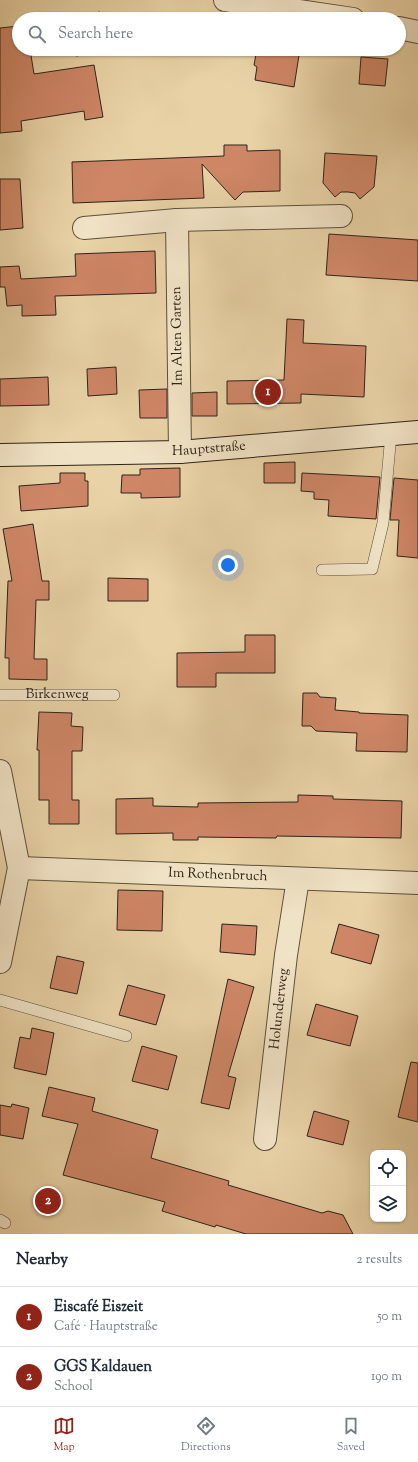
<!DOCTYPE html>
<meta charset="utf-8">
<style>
body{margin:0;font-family:"Sorts Mill Goudy",serif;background:#f2f2f3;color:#1f2937}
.controls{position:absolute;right:12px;bottom:12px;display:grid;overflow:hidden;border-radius:8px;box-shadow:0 1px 3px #0004}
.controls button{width:36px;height:36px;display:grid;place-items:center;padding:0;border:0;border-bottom:1px solid #e0e1e3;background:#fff;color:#1f2937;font:20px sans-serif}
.you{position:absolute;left:228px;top:565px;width:14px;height:14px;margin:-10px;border:3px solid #fff;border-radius:50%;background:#1a73e8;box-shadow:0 0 0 6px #1a73e833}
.badge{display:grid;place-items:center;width:26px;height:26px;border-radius:50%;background:#8f2418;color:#fff;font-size:13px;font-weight:700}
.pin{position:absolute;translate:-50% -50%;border:2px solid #fff;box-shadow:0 1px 4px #0006}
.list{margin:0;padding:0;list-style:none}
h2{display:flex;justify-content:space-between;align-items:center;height:52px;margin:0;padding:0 16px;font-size:17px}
h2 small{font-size:13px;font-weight:400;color:#747a83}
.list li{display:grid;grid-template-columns:26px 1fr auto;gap:12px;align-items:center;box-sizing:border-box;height:60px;padding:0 16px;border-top:1px solid #e0e1e3}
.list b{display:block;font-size:15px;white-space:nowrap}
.list p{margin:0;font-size:13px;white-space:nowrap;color:#747a83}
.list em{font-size:13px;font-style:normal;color:#747a83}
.icon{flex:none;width:22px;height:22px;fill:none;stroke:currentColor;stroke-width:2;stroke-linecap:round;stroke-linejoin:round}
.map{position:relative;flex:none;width:418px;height:1234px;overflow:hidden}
.search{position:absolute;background:#fff;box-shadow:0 1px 3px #0004;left:12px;right:12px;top:12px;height:44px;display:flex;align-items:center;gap:10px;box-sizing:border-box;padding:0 14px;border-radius:22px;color:#747a83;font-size:15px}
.sheet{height:172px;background:#fff}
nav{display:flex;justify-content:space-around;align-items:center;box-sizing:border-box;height:56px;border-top:1px solid #e0e1e3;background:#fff;font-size:11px;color:#747a83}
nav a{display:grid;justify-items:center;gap:2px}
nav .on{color:#8f2418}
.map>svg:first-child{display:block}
.building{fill:#ce8667;stroke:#2e2419}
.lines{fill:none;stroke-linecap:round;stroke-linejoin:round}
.lane-casing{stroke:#5c503c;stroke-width:12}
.street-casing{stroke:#5c503c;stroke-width:24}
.secondary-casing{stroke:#2e2419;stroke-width:24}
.lane{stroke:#f0e2c5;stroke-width:11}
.street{stroke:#f0e2c5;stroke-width:22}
.secondary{stroke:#f0e2c5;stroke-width:22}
.labels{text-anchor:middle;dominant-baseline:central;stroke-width:3.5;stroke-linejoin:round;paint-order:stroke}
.street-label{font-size:14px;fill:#2e2419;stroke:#f0e2c5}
</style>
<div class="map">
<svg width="418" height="1234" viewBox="0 0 418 1234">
<rect width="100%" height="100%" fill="#e8d2a6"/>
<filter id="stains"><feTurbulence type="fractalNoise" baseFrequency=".005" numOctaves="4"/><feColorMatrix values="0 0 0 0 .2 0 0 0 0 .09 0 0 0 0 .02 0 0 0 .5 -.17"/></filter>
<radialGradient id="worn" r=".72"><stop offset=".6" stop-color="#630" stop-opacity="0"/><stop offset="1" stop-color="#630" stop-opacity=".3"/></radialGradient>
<!-- building -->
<path class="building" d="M 100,12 L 101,19 L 70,19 L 69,18 Z
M 19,26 L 19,49 L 30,49 L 34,74 L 94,65 L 103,117 L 85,120 L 84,111 L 21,121 L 22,131 L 0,133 L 0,28 Z
M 75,49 L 106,49 L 107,51 L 76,56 Z
M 257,49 L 300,49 L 294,87 L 255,80 L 257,67 L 254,65 Z
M 361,57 L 388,59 L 385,86 L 359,84 Z
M 224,145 L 247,145 L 247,151 L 280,150 L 280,191 L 243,192 L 235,200 L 202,164 L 204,198 L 73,203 L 72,162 L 224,156 Z
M 325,153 L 377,156 L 374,187 L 360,199 L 355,193 L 348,192 L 341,192 L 335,197 L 323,183 Z
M 0,179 L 20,179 L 23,228 L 0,230 Z
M 329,234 L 418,240 L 418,281 L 326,275 Z
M 155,251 L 156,293 L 55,296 L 56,315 L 22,316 L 22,305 L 7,306 L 5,287 L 0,287 L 0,267 L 19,266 L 21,279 L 76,276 L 75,254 Z
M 287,319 L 304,320 L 303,343 L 366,346 L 364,397 L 301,394 L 301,403 L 227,404 L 227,381 L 284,380 Z
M 116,367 L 117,394 L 88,396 L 87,369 Z
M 48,377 L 49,405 L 0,406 L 0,379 Z
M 167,389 L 167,418 L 140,418 L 139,390 Z
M 217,392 L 217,416 L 192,416 L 192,393 Z
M 295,462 L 295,483 L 264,483 L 264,463 Z
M 180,468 L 180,497 L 141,498 L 141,493 L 121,493 L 122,475 L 140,475 L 140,469 Z
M 60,473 L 85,473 L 85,481 L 88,481 L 88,506 L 21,511 L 19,486 L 60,483 Z
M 302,473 L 380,477 L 376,519 L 328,516 L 329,500 L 314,499 L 314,492 L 301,491 Z
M 394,478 L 418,480 L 418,558 L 397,556 L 399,520 L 390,520 Z
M 33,524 L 42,581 L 49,581 L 49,600 L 36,600 L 34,659 L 47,659 L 47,680 L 9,679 L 9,658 L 5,658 L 6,631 L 8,581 L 12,581 L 3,529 Z
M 108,578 L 148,579 L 148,601 L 108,601 Z
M 245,635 L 275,635 L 275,673 L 216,673 L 216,687 L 177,687 L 177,653 L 245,652 Z
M 303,693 L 317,693 L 320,697 L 336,698 L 335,710 L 359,712 L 359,713 L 408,715 L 407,752 L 356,751 L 357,733 L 316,731 L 311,726 L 302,726 Z
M 39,712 L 72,713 L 71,726 L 83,727 L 82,751 L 72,751 L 72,800 L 79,800 L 79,824 L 49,824 L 49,800 L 39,800 L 39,750 L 37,750 Z
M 298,795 L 333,796 L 333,799 L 402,801 L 401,838 L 277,836 L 276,838 L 198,837 L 198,840 L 173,840 L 173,833 L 116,834 L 116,799 L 153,798 L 153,806 L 198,807 L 198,803 L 298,802 Z
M 118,890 L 163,891 L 162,931 L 117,930 Z
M 222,924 L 257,926 L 255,955 L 220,952 Z
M 339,924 L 379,935 L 371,964 L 331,953 Z
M 57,956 L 84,962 L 77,994 L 50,988 Z
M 228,979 L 254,987 L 228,1076 L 236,1078 L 229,1109 L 201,1103 Z
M 128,985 L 165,995 L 156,1025 L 119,1015 Z
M 316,1004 L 358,1016 L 350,1046 L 307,1035 Z
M 32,1028 L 54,1033 L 46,1075 L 14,1068 L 20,1037 L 30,1039 Z
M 142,1046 L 177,1056 L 168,1090 L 132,1081 Z
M 411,1062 L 418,1063 L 418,1122 L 398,1117 Z
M 49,1087 L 95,1098 L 92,1111 L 158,1130 L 151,1158 L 229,1181 L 228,1185 L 322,1213 L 328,1211 L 343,1215 L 353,1234 L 246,1234 L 216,1225 L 215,1227 L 162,1211 L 165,1202 L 63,1175 L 78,1124 L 42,1116 Z
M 12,1104 L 29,1108 L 23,1139 L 0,1135 L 0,1105 L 11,1107 Z
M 314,1111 L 349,1121 L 343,1145 L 307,1136 Z"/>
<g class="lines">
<!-- lane casing -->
<g class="lane-casing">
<g id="lane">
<path d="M 322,570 L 372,569 L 383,523 L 391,434"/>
<path id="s1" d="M 0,695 L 114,695"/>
<path d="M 0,1000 L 126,1036"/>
<path d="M 0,1220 L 5,1223"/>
</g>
</g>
<!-- street casing -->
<g class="street-casing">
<g id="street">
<path d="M 225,0 L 353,19"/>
<path d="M 399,28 L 418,32"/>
<path d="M 84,228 L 177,220"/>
<path d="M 180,452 L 177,220 L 341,216"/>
<path d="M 0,771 L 19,868 L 0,962"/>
<path id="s2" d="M 19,868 L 418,883"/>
<path id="s3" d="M 265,1139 L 286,955 L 298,879"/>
</g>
</g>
<!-- secondary casing -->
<g class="secondary-casing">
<g id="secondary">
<path id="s4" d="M 0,455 L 180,452 L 418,432"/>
</g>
</g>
<!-- lane -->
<use href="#lane" class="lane"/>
<!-- street -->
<use href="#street" class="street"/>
<!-- secondary -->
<use href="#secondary" class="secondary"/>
</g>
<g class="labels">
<!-- street labels -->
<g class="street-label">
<text transform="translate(178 336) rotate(-91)">Im Alten Garten</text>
<text stroke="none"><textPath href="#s4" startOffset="209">Hauptstraße</textPath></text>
<text stroke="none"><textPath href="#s1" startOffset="57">Birkenweg</textPath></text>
<text stroke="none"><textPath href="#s2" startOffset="199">Im Rothenbruch</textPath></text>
<text stroke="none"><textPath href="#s3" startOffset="131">Holunderweg</textPath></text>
</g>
</g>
<rect width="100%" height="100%" filter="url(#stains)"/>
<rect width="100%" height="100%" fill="url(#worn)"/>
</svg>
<div class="controls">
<button><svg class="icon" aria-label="locate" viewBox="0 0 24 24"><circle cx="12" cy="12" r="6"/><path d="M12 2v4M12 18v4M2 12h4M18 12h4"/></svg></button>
<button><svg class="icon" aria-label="layers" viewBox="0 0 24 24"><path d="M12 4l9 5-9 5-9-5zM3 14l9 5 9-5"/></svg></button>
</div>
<div class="you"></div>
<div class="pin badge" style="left:268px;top:392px">1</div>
<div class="pin badge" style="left:48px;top:1201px">2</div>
<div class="search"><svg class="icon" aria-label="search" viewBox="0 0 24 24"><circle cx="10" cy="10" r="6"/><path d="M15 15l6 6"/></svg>Search here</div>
</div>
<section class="sheet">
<h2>Nearby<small>2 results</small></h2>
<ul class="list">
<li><span class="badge">1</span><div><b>Eiscafé Eiszeit</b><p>Café · Hauptstraße</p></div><em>50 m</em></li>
<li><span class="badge">2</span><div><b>GGS Kaldauen</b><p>School</p></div><em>190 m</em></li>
</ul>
</section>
<nav>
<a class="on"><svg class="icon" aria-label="map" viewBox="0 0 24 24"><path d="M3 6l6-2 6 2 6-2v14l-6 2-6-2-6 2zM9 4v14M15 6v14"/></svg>Map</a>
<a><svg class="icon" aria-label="directions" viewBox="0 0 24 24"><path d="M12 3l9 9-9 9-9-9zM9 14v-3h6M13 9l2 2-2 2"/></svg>Directions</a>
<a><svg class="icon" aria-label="saved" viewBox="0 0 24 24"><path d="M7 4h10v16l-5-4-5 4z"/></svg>Saved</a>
</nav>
